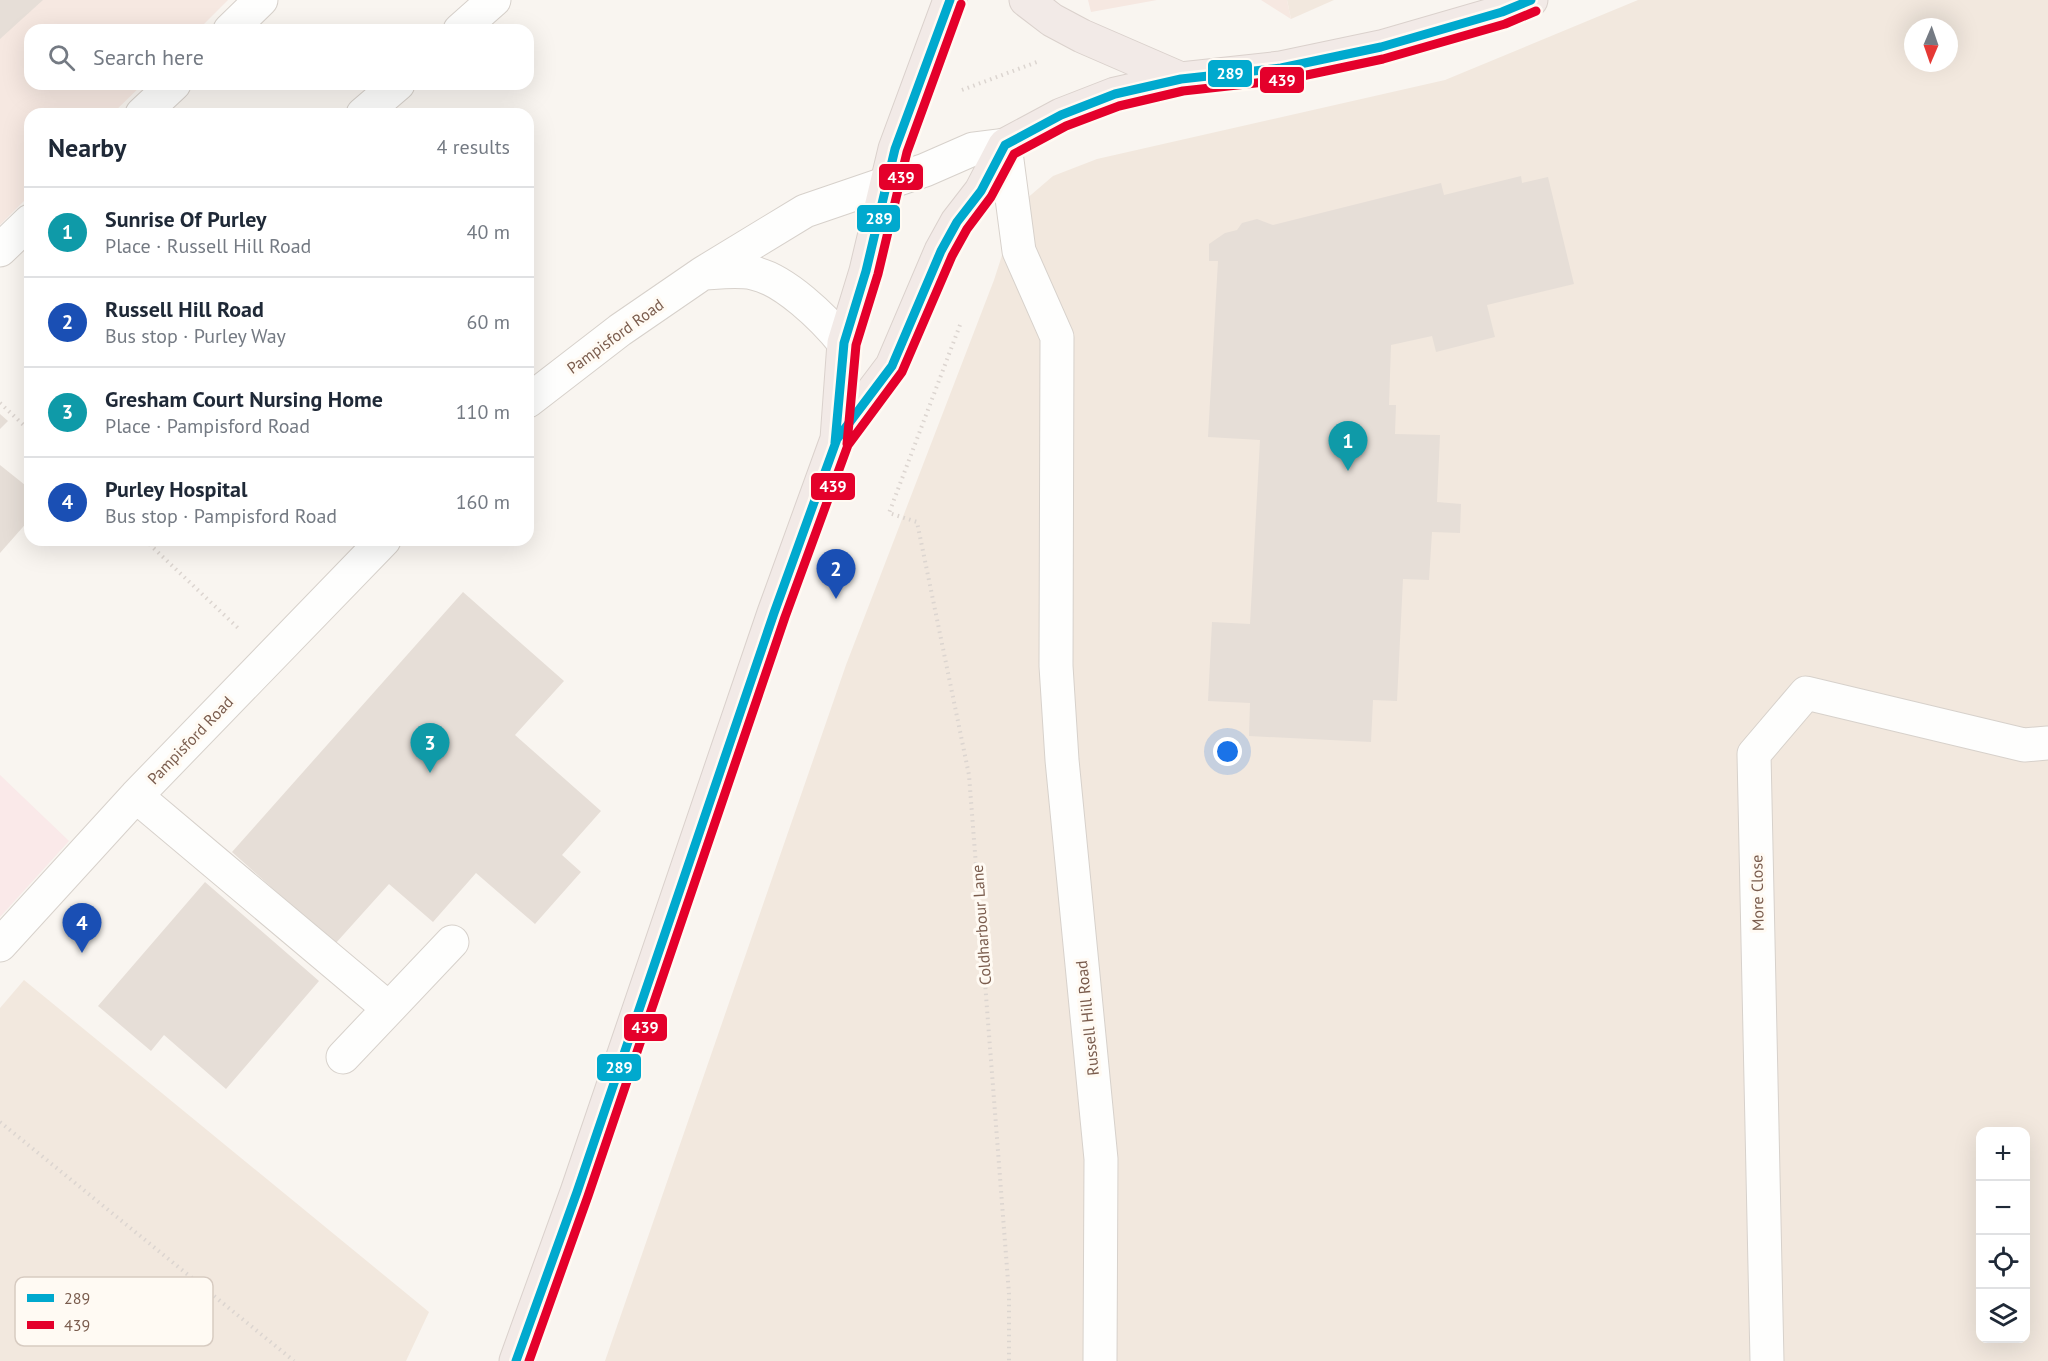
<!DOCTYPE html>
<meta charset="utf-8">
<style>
body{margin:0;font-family:"PT Sans",sans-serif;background:#f2f2f3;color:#1f2937}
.controls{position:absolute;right:18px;bottom:18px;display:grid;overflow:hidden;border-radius:12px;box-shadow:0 6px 24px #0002}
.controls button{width:54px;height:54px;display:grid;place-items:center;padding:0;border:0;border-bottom:2px solid #e0e1e3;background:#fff;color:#1f2937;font:30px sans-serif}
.compass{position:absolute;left:1904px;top:18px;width:54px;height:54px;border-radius:50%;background:#fff;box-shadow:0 6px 24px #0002;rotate:182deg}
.you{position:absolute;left:1228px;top:752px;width:21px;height:21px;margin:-15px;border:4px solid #fff;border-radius:50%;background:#1a73e8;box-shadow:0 0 0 9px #1a73e833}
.badge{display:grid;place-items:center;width:39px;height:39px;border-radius:50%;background:#b45309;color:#fff;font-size:20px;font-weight:700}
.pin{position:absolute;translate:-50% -50px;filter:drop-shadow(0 2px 3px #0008)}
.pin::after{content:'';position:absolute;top:32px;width:21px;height:18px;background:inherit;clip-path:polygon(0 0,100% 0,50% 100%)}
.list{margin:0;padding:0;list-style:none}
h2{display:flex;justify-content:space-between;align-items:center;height:78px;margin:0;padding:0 24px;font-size:26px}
h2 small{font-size:20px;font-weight:400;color:#747a83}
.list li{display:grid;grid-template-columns:39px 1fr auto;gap:18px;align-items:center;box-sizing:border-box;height:90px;padding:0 24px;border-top:2px solid #e0e1e3}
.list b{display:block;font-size:22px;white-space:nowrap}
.list p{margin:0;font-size:20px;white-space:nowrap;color:#747a83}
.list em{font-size:20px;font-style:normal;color:#747a83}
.icon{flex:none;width:33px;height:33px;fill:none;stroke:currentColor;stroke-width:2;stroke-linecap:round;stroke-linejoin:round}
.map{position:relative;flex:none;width:2048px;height:1361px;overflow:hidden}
.search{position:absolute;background:#fff;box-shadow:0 6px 24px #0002;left:24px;top:24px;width:510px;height:66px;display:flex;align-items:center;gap:15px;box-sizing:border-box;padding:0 21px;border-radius:18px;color:#747a83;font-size:22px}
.panel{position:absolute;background:#fff;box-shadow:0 6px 24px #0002;left:24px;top:108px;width:510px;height:438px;border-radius:18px}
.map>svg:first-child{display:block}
.residential{fill:#f2e8de;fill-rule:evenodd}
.commercial{fill:#f6e8e1}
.medical{fill:#fae9e9}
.building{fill:#e6ded7}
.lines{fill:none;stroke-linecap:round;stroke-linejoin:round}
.minor-casing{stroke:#d7d1cb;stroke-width:35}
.highway-casing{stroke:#dad1cc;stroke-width:35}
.path{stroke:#dcd5d0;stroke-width:4;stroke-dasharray:1.5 4.5;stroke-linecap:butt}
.minor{stroke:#fefefd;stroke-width:33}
.highway{stroke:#f2eae7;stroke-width:33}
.bus-1-casing{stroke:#fffaf3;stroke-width:14}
.bus-2-casing{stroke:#fffaf3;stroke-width:14}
.bus-1{stroke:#00a9ce;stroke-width:9}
.bus-2{stroke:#e4002b;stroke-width:9}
.labels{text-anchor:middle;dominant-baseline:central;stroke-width:6;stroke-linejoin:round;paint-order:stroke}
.street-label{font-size:16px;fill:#7a5c4d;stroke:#fffaf3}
.key{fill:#fffaf3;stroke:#d7cbc1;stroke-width:1.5}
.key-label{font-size:16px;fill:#7a5c4d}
.line-badge{stroke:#fffaf3;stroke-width:2}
.badge-label{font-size:16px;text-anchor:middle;font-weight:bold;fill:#fff}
</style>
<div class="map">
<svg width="2048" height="1361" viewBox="0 0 2048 1361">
<rect width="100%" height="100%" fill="#f9f5f0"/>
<!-- residential -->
<path class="residential" d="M 1287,0 L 1334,0 L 1291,19 Z
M 1638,0 L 2048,0 L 2048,1361 L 605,1361 L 846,665 L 994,280 L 1018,206 L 1053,176 L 1097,159 L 1445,80 ZM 1913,27 L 1949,27 L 1949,63 L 1913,63 ZM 1980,1132 L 2026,1132 L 2026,1338 L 1980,1338 Z
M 24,980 L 429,1312 L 406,1361 L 0,1361 L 0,1008 Z"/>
<!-- commercial -->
<path class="commercial" d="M 0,0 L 228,0 L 198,30 L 30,30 L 30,84 L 143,84 L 112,114 L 30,114 L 30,195 L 0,225 Z
M 1088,0 L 1157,0 L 1091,12 Z
M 1261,0 L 1287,0 L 1291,19 Z"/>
<!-- medical -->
<path class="medical" d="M 0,775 L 69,841 L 0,917 Z"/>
<!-- building -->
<path class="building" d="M 0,0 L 43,0 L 0,39 Z
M 1521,176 L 1522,183 L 1548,177 L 1574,284 L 1487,305 L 1495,337 L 1436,352 L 1432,336 L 1391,345 L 1389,405 L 1396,405 L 1395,434 L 1440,435 L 1437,502 L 1461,504 L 1460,533 L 1432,532 L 1429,580 L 1403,579 L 1397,701 L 1373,700 L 1371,742 L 1249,736 L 1250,703 L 1208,701 L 1212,622 L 1250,624 L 1260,440 L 1208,437 L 1218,261 L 1209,261 L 1209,244 L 1225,233 L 1237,230 L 1242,223 L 1257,219 L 1273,225 L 1441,183 L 1444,195 Z
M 0,414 L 8,421 L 0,429 Z
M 0,465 L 30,489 L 30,519 L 0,553 Z
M 463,592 L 564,681 L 515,735 L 601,811 L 562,855 L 581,872 L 535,924 L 476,873 L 433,922 L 389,884 L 335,944 L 232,852 Z
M 205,882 L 319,981 L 226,1089 L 164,1035 L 151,1051 L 98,1006 Z"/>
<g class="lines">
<!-- minor casing -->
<g class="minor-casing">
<path id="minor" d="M 230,30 L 261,0
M 460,30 L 494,0
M 142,114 L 174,84
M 363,114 L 398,84
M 0,250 L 30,221
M 706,273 C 721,272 738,270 753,273 C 784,279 824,318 844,343
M 528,401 L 620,330 L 703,273 L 805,211 L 925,170 L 973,149 L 1005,145 L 1019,251 L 1057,337 L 1056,666 L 1062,760 L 1101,1159 L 1100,1361
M 136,796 L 388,1008
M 0,945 L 136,796 L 384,540
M 343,1057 L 452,942
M 1767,1361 L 1754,754 L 1806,693 L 2024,745 L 2048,743"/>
</g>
<!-- highway casing -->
<g class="highway-casing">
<path id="highway" d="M 1026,0 L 1052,20 L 1082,36 L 1181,79
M 837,439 L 892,366 L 941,251 L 957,222 L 981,191 L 1005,145 L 1061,115 L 1115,94 L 1181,79 L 1281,68 L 1381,47 L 1502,12 L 1531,0
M 516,1361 L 577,1192 L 774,613 L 837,439 L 844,343 L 866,271 L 895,149 L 950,0"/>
</g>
<!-- path -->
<path class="path" d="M 962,90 L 1037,62
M 960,325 L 889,513 L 917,522 L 969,775 L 1009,1294 L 1009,1361
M 0,403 L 30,431
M 145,540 L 238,628
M 0,1122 L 294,1361"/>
<!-- minor -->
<use href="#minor" class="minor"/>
<!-- highway -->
<use href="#highway" class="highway"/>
<!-- bus-1 casing -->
<g class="bus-1-casing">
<path id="bus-1" d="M 835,443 L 844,343 L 866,271 L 895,149 L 950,0
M 516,1361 L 577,1192 L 774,613 L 837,439 L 892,366 L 941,251 L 957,222 L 981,191 L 1005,145 L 1061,115 L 1115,94 L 1181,79 L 1281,68 L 1381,47 L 1502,12 L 1531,0"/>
</g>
<!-- bus-2 casing -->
<g class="bus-2-casing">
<path id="bus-2" d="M 847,444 L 856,345 L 878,274 L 907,152 L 961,4
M 529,1361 L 588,1196 L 785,617 L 848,445 L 902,372 L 952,256 L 967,229 L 991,197 L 1014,154 L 1066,126 L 1119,106 L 1183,91 L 1283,80 L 1383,59 L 1505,24 L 1536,11"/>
</g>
<!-- bus-1 -->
<use href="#bus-1" class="bus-1"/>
<!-- bus-2 -->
<use href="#bus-2" class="bus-2"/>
</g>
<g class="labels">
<!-- street labels -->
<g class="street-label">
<text transform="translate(615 336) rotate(-36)">Pampisford Road</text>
<text transform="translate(190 740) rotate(-46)">Pampisford Road</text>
<text transform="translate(1757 893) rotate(-91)">More Close</text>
<text transform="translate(981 925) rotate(-94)">Coldharbour Lane</text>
<text transform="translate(1087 1018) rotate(-96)">Russell Hill Road</text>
</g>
</g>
<!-- legend -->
<rect x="15" y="1277" width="198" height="69" rx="9" class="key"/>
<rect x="27" y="1294" width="27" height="8" fill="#00a9ce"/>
<rect x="27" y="1321" width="27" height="8" fill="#e4002b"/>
<g class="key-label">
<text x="64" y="1304">289</text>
<text x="64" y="1331">439</text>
</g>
<g class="line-badge">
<rect x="1207" y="59" width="46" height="29" rx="6" fill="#00a9ce"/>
<rect x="1259" y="66" width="46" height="28" rx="6" fill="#e4002b"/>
<rect x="878" y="163" width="46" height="28" rx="6" fill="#e4002b"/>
<rect x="856" y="204" width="45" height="29" rx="6" fill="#00a9ce"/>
<rect x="810" y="472" width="46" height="29" rx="6" fill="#e4002b"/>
<rect x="623" y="1013" width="45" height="29" rx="6" fill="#e4002b"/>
<rect x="596" y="1053" width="46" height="29" rx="6" fill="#00a9ce"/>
</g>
<g class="badge-label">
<text x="1230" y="79">289</text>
<text x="1282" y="86">439</text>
<text x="901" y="183">439</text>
<text x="879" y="224">289</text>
<text x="833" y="492">439</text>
<text x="645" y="1033">439</text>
<text x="619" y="1073">289</text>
</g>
</svg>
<div class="controls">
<button>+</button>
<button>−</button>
<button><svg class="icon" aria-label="locate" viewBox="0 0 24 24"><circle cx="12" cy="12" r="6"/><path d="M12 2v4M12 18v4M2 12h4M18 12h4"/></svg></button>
<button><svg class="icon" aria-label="layers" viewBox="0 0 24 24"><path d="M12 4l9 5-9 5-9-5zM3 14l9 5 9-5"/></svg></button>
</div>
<svg class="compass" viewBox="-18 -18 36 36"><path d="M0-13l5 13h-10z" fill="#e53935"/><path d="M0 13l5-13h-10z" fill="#747a83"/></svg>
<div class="you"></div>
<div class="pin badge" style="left:1348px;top:471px;background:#0f9aa8">1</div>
<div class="pin badge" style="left:836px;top:599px;background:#1a4fb4">2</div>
<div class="pin badge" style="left:430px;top:773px;background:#0f9aa8">3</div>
<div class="pin badge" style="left:82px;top:953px;background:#1a4fb4">4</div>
<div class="search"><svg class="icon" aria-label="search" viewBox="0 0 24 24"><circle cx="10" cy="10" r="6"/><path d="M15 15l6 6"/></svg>Search here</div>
<section class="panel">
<h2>Nearby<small>4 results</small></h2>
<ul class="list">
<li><span class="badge" style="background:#0f9aa8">1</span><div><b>Sunrise Of Purley</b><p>Place · Russell Hill Road</p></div><em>40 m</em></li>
<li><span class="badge" style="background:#1a4fb4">2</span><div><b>Russell Hill Road</b><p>Bus stop · Purley Way</p></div><em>60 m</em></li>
<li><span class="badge" style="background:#0f9aa8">3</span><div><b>Gresham Court Nursing Home</b><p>Place · Pampisford Road</p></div><em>110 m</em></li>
<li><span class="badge" style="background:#1a4fb4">4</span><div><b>Purley Hospital</b><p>Bus stop · Pampisford Road</p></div><em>160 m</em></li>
</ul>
</section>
</div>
